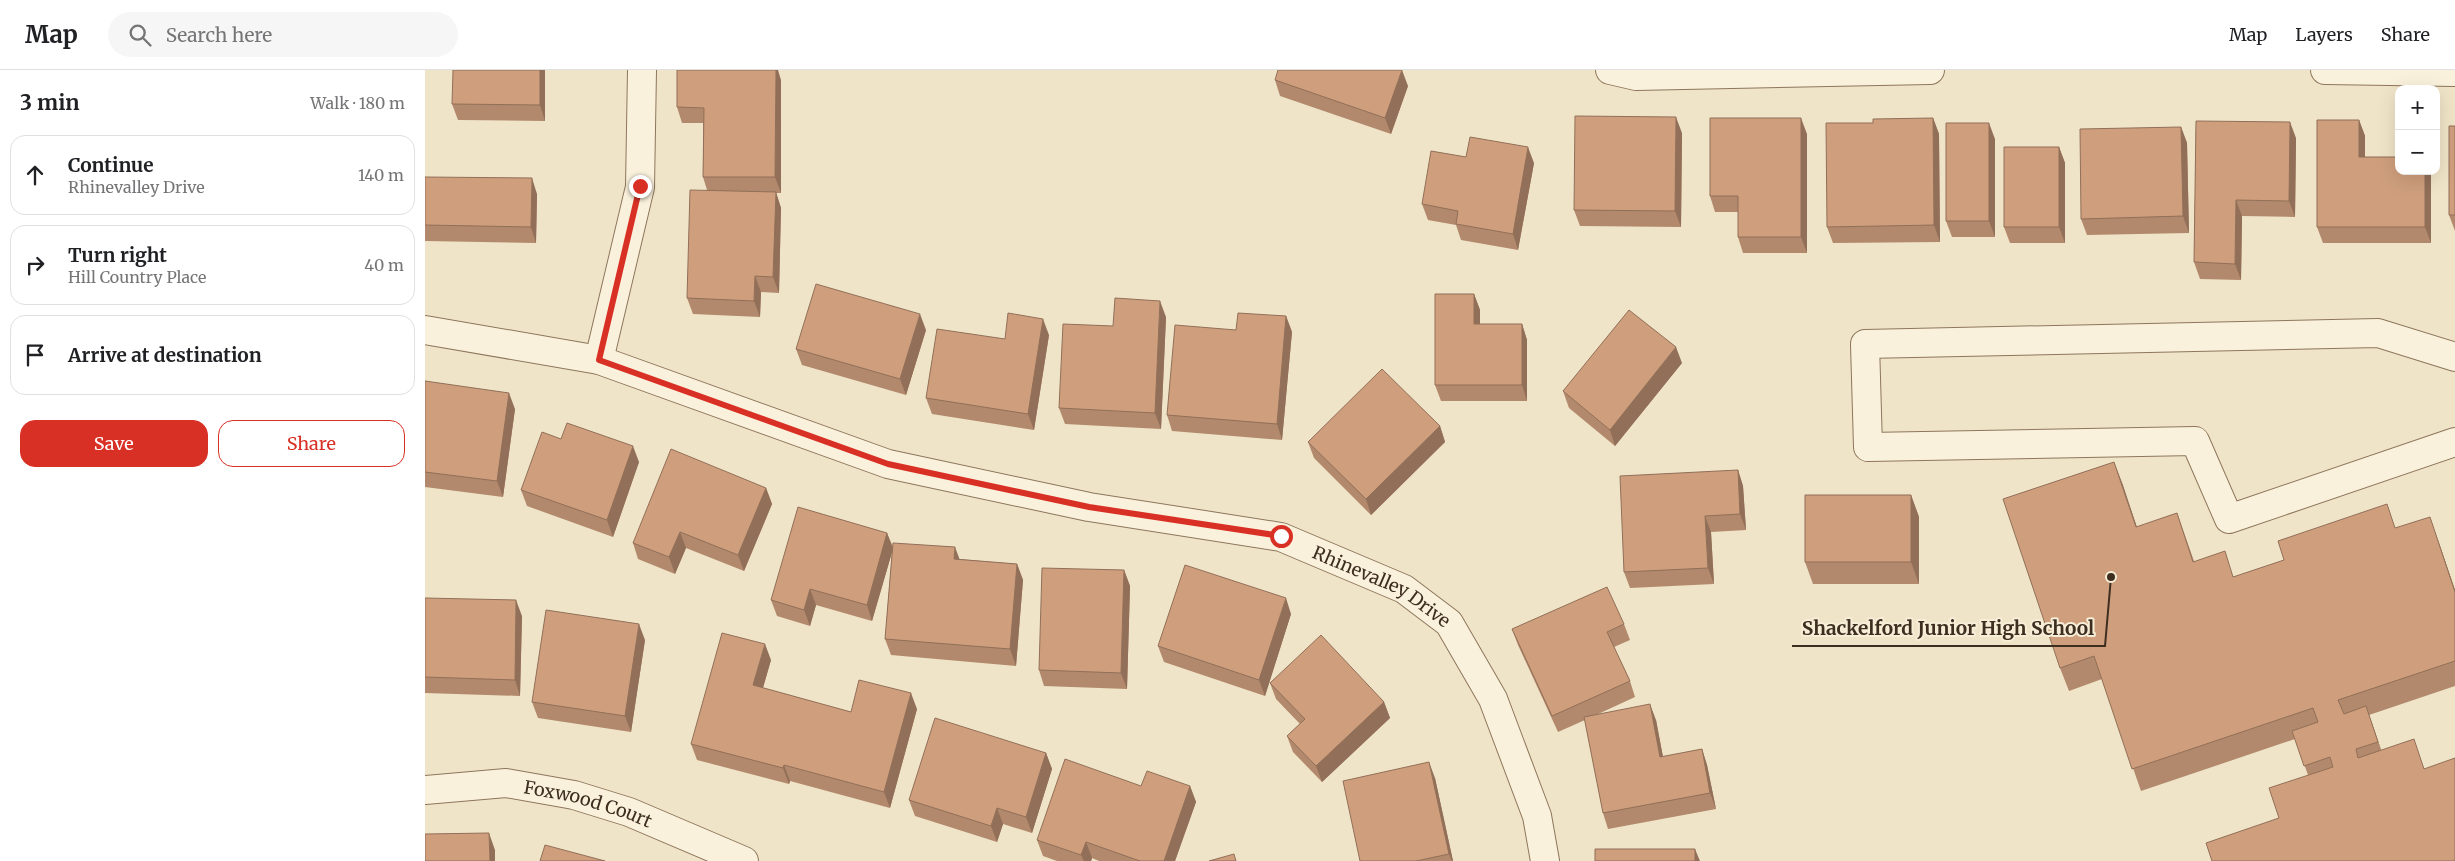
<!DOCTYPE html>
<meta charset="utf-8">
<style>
body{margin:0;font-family:Merriweather,serif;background:#f6f6f6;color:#202124}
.controls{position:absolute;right:15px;top:15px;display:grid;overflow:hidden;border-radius:10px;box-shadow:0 5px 20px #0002}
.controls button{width:45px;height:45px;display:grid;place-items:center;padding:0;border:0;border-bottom:1px solid #e0e0e0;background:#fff;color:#202124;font:25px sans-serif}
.stop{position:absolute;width:15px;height:15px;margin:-11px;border:4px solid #d93025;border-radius:50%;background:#fff}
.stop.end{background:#d93025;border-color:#fff;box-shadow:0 1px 5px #0008}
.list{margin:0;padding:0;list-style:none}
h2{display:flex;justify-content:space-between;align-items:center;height:65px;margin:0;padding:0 20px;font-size:21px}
h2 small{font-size:16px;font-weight:400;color:#757577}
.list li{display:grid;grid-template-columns:32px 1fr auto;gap:15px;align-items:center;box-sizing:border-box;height:80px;margin:0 10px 10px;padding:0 10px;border:1px solid #e0e0e0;border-radius:15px}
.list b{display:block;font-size:19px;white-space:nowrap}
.list p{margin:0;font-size:16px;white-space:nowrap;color:#757577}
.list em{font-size:16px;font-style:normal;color:#757577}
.actions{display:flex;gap:10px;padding:15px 20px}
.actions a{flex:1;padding:11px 0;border:1px solid #d93025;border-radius:15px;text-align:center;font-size:18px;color:#d93025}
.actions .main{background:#d93025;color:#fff}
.icon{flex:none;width:28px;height:28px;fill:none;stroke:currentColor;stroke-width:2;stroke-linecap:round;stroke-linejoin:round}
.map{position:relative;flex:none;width:2030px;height:791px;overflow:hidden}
header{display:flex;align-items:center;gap:30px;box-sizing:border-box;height:70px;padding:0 25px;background:#fff;border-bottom:1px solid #e0e0e0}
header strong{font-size:24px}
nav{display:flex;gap:28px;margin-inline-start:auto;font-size:18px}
.search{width:350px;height:45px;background:#f6f6f6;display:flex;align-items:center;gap:12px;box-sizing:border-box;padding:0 18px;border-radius:28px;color:#757577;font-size:19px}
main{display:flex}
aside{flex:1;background:#fff}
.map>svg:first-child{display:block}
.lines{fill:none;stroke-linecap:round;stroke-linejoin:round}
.minor-casing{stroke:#8d765c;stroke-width:30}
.minor{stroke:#faf1dc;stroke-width:28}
.wall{fill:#b2896c}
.shaded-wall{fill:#916f58}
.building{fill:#cf9f7d;stroke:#916f58}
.route{stroke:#d93025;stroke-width:6}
.labels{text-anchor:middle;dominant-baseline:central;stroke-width:4;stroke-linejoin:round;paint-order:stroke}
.street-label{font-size:18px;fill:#3d2e20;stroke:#f7eed8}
.leader{fill:none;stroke:#3d2e20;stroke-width:2}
.callout-dot{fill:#3d2e20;stroke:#f7eed8;stroke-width:2}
.callout-label{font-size:19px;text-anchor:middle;font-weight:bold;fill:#3d2e20;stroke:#f7eed8;stroke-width:4;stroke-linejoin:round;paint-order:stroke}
</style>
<header>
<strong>Map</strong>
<div class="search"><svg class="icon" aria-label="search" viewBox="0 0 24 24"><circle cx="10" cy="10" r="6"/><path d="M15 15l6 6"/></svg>Search here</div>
<nav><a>Map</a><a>Layers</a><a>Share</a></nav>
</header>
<main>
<aside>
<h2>3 min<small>Walk · 180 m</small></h2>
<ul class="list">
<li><svg class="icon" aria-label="ahead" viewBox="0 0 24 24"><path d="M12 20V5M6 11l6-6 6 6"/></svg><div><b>Continue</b><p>Rhinevalley Drive</p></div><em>140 m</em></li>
<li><svg class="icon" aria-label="right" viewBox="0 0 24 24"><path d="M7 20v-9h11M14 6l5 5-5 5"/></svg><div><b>Turn right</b><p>Hill Country Place</p></div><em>40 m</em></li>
<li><svg class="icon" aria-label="arrive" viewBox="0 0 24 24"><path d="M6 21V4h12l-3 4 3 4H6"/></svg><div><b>Arrive at destination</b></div></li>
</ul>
<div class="actions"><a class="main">Save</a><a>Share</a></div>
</aside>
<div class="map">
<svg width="2030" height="791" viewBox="0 0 2030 791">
<rect width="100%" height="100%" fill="#f0e4c8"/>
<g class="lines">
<!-- minor casing -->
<g class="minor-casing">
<g id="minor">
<path d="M 1185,0 L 1211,6 L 1505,0"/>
<path d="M 1900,0 L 2030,2"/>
<path id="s1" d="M 0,260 L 174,290 L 463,394 L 664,437 L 856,467 L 979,519 L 1024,553 L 1068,629 L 1112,746 L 1120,791"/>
<path d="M 2030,287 L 1953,263 L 1440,274 L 1443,377 L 1770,371 L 1804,449 L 2030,372"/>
<path d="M 174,290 L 215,117 L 217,0"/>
<path id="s2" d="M 0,720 L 81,713 L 149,725 L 204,742 L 319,791"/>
</g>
</g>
<!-- minor -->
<use href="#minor" class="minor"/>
</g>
<!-- wall -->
<path class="wall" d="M 120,0 L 120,51 L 33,50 L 27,34 Z
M 356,10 L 356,123 L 351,123 L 356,138 L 354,223 L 336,222 L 335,247 L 268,244 L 262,228 L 282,120 L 278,107 L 278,53 L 257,53 L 252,37 Z
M 850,10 L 983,16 L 966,64 L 855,26 Z
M 1508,48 L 1514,64 L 1515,172 L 1408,173 L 1402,157 L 1448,53 Z
M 1934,50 L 1940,66 L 1940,87 L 1974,101 L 2005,101 L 2006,103 L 2006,173 L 1898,173 L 1892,157 Z
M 1771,51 L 1871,68 L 1870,147 L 1817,146 L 1816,210 L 1775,209 L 1769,192 Z
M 2030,56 L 2030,161 L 2024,145 Z
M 1756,57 L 1762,73 L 1764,163 L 1662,165 L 1656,149 Z
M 1257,63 L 1256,157 L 1155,156 L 1149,140 Z
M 1382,64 L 1382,183 L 1318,183 L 1313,167 L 1313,142 L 1290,142 L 1285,126 Z
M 1570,69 L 1570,167 L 1527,167 L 1521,151 Z
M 1634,77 L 1640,93 L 1640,173 L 1585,173 L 1579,157 Z
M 1041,87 L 1109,93 L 1093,180 L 1036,170 L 1031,155 L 1003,150 L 997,134 Z
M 0,107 L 112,124 L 111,173 L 0,171 Z
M 1049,224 L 1055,240 L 1055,254 L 1097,254 L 1102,270 L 1102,331 L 1016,331 L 1010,315 Z
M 861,246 L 867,262 L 857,370 L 747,361 L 742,345 L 811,260 Z
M 741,247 L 736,359 L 640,354 L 634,338 L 688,256 Z
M 501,260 L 481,325 L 377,295 L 371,279 Z
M 624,265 L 609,360 L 507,344 L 501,328 L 580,269 Z
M 1257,293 L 1190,376 L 1144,338 L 1138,321 Z
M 0,311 L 90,339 L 78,427 L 0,417 Z
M 1015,356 L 1020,372 L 946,445 L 889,388 L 883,372 Z
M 136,369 L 214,392 L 188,467 L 102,436 L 96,420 Z
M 1689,392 L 1712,457 L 1752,443 L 1769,491 L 1809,507 L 1971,458 L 2013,470 L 2030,520 L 2030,616 L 1944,645 L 1956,680 L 1854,748 L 1883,705 L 1870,669 L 1716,721 L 1677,609 L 1644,621 L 1635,598 Z
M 1313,400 L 1318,416 L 1321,460 L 1286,462 L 1289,514 L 1205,518 L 1199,502 Z
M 341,418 L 347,434 L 319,501 L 261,478 L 250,504 L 213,489 L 208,473 Z
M 1486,425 L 1494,447 L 1494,514 L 1388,514 L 1380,492 Z
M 462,463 L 468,477 L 534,489 L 592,494 L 598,510 L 591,596 L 466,585 L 460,569 L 467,482 L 447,551 L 391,535 L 385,556 L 352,546 L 346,530 Z
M 699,500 L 705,516 L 702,619 L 619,616 L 614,600 Z
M 0,528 L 97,546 L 95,626 L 0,623 Z
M 866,544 L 840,626 L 739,592 L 733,576 Z
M 1199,554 L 1205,570 L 1189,577 L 1205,611 L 1210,627 L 1171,645 L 1231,650 L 1238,687 L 1277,679 L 1282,695 L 1291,739 L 1183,759 L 1178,743 L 1160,650 L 1133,662 L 1093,575 L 1087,559 Z
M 220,570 L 206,662 L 113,648 L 107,632 Z
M 346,590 L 338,618 L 426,642 L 492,639 L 465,738 L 365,711 L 364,714 L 272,690 L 266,674 Z
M 845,613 L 959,632 L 965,648 L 897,712 L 868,682 L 862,666 L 875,654 L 851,629 Z
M 621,683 L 627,699 L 607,763 L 578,754 L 572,772 L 490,746 L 484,730 Z
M 1010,708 L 1028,791 L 935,791 Z
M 716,716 L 765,716 L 771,732 L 750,791 L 674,791 L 667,788 L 666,791 L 632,791 L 618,786 L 612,770 Z"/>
<!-- shaded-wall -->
<path class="shaded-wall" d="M 115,0 L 120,0 L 120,51 L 115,35 Z
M 351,0 L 353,0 L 356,10 L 356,123 L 350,107 Z
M 977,0 L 983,16 L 966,64 L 960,48 Z
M 1251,47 L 1257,63 L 1256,157 L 1250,141 Z
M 1376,48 L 1382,64 L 1382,183 L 1376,167 Z
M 1508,48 L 1514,64 L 1515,172 L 1509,155 Z
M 1934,50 L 1940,66 L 1940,103 L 1934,87 Z
M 1865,52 L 1871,68 L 1870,147 L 1864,131 Z
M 1564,53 L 1570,69 L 1570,167 L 1564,151 Z
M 1756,57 L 1762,73 L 1764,163 L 1758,146 Z
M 1103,77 L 1109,93 L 1093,180 L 1088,164 Z
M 1634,77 L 1640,93 L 1640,173 L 1634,157 Z
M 2000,101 L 2005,101 L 2006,103 L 2006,173 L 2000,157 Z
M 107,108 L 112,124 L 111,173 L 106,157 Z
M 351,122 L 356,138 L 354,223 L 348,207 Z
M 1811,130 L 1817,146 L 1816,210 L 1810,194 Z
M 330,206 L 336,222 L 335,247 L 329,231 Z
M 1049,224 L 1055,240 L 1055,270 L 1049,254 Z
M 735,231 L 741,247 L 736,359 L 730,343 Z
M 495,244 L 501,260 L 481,325 L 475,309 Z
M 861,246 L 867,262 L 857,370 L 852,354 Z
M 618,249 L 624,265 L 609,360 L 603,344 Z
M 1097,254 L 1102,270 L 1102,331 L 1097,315 Z
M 1251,277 L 1257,293 L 1190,376 L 1185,360 Z
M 84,323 L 90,339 L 78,427 L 72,411 Z
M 1015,356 L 1020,372 L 946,445 L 941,429 Z
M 208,376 L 214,392 L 188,467 L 182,450 Z
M 1689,392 L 1698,415 L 1719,479 L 1711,457 Z
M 1313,400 L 1318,416 L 1321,460 L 1315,444 Z
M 341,418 L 347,434 L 319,501 L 313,485 Z
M 1486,425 L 1494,447 L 1494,514 L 1486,492 Z
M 1280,446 L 1286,462 L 1289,514 L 1283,498 Z
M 2005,447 L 2030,520 L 2030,522 Z
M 255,462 L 261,478 L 250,504 L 244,487 Z
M 462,463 L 468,479 L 447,551 L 442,535 Z
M 530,477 L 536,493 L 529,489 Z
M 592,494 L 598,510 L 591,596 L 585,579 Z
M 699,500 L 705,516 L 702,619 L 696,603 Z
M 385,519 L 391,535 L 385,556 L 379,540 Z
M 861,528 L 866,544 L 840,626 L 834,610 Z
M 91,530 L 97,546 L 95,626 L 90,610 Z
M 214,554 L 220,570 L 206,662 L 200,646 Z
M 340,574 L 346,590 L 334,631 L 328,615 Z
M 486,623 L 492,639 L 465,738 L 459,722 Z
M 959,632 L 965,648 L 897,712 L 891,696 Z
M 1225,634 L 1231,650 L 1241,703 L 1235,687 Z
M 1941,636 L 1949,659 L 1961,694 L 1953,672 Z
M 1277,679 L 1282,695 L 1291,739 L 1285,723 Z
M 621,683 L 627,699 L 607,763 L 601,747 Z
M 1004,692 L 1010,708 L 1028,791 L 1027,791 L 1024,784 Z
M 359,695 L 365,711 L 364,714 L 358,698 Z
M 765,716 L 771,732 L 750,791 L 739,791 Z
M 572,738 L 578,754 L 572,772 L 566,756 Z
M 64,763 L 70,780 L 70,791 L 65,791 Z
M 661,772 L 667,788 L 666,791 L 659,791 L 656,785 Z
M 1270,779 L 1275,791 L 1270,791 Z"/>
<!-- building -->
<path class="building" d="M 28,0 L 115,0 L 115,35 L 27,34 Z
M 252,0 L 351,0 L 350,107 L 278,107 L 279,38 L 252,37 Z
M 853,0 L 977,0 L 960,48 L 850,10 Z
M 1150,46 L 1251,47 L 1250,141 L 1149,140 Z
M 1285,48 L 1376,48 L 1376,167 L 1313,167 L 1313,126 L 1285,126 Z
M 1508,48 L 1509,155 L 1402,157 L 1401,53 L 1448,53 L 1448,49 Z
M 1892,50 L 1934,50 L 1934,87 L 1974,87 L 1974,101 L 2000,101 L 2000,157 L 1892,157 Z
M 1771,51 L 1865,52 L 1864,131 L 1811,130 L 1810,194 L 1769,192 Z
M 1521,53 L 1564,53 L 1564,151 L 1521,151 Z
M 2024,56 L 2030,56 L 2030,145 L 2024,145 Z
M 1756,57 L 1758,146 L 1656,149 L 1655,59 Z
M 1045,67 L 1103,77 L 1088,164 L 1031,154 L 1033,141 L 997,134 L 1006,81 L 1041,87 Z
M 1579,77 L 1634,77 L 1634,157 L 1579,157 Z
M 0,107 L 107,108 L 106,157 L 0,155 Z
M 265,120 L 351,122 L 348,207 L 330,206 L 329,231 L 262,228 Z
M 391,214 L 495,244 L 475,309 L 371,279 Z
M 1010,224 L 1049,224 L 1049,254 L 1097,254 L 1097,315 L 1010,315 Z
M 690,228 L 735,231 L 730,343 L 634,338 L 638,254 L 688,256 Z
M 1204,240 L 1251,277 L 1185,360 L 1138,321 Z
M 583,243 L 618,249 L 603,344 L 501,328 L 512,259 L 580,269 Z
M 813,243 L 861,246 L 852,354 L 742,345 L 750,255 L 811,260 Z
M 957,299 L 1015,356 L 941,429 L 883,372 Z
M 0,311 L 84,323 L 72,411 L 0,402 Z
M 142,353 L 208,376 L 182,450 L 96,420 L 117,362 L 136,369 Z
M 246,379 L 341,418 L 313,485 L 255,462 L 244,487 L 208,473 Z
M 1689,392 L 1711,457 L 1752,443 L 1768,492 L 1800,481 L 1808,507 L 1859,490 L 1853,471 L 1962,434 L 1970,458 L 2005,447 L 2030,522 L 2030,591 L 1913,630 L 1919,644 L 1941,636 L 1953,672 L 1931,679 L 1933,688 L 1989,669 L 1999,699 L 2030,688 L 2030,791 L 1787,791 L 1781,773 L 1854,748 L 1844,718 L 1908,697 L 1905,687 L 1879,696 L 1867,661 L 1893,652 L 1888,638 L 1707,699 L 1669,586 L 1635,598 L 1578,429 Z
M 1313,400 L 1315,444 L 1280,446 L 1283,498 L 1199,502 L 1195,406 Z
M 1380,425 L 1486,425 L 1486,492 L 1380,492 Z
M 373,437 L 462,463 L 442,535 L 385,519 L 379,540 L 346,530 Z
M 468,473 L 530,477 L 529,489 L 592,494 L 585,579 L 460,569 Z
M 760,495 L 861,528 L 834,610 L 733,576 Z
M 617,498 L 699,500 L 696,603 L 614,600 Z
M 1182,517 L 1199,554 L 1182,562 L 1205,611 L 1127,646 L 1087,559 Z
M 0,528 L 91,530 L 90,610 L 0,607 Z
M 121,540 L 214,554 L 200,646 L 107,632 Z
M 297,563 L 340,574 L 328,615 L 426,642 L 434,610 L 486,623 L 459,722 L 359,695 L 358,698 L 266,674 Z
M 896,565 L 959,632 L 891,696 L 862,666 L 880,649 L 845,613 Z
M 1225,634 L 1235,687 L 1277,679 L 1285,723 L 1178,743 L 1159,647 Z
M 510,648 L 621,683 L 601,747 L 572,738 L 566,756 L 484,730 Z
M 640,689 L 716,716 L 722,701 L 765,716 L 739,791 L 715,791 L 661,772 L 656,785 L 612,770 Z
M 1004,692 L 1024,784 L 991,791 L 935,791 L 918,711 Z
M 64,763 L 65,791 L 0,791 L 0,764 Z
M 120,775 L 180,791 L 115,791 Z
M 1170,779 L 1270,779 L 1270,791 L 1170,791 Z
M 809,784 L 811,791 L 784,791 Z"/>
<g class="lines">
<!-- route -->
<path class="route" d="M 215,116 L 174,290 L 463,394 L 664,437 L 856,466"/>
</g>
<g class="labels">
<!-- street labels -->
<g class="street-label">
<text stroke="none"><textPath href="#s1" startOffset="996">Rhinevalley Drive</textPath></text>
<text stroke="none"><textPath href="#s2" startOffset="166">Foxwood Court</textPath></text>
</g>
</g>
<!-- callouts -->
<path class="leader" d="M1686 507L1680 576H1367"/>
<circle class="callout-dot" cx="1686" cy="507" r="5"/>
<g class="callout-label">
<text x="1523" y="565">Shackelford Junior High School</text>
</g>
</svg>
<div class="controls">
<button>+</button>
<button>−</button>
</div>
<div class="stop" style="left:856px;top:466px"></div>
<div class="stop end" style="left:215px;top:116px"></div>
</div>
</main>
